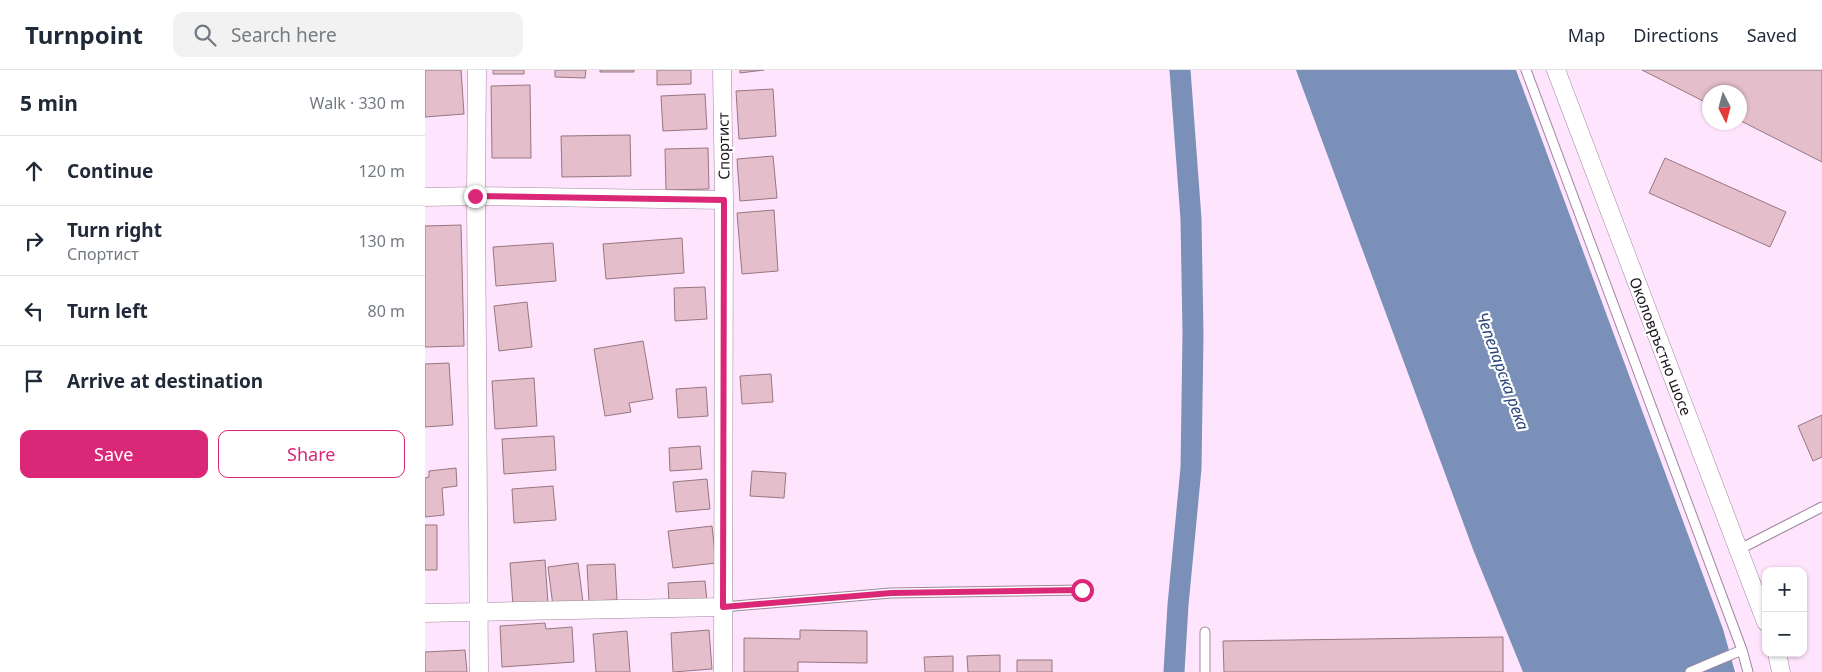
<!DOCTYPE html>
<meta charset="utf-8">
<style>
body{margin:0;font-family:"Noto Sans",sans-serif;background:#f2f2f3;color:#1f2937}
.controls{position:absolute;right:15px;bottom:15px;display:grid;overflow:hidden;border-radius:10px;box-shadow:0 1px 4px #0004}
.controls button{width:45px;height:45px;display:grid;place-items:center;padding:0;border:0;border-bottom:1px solid #e0e1e3;background:#fff;color:#1f2937;font:25px sans-serif}
.compass{position:absolute;left:1277px;top:15px;width:45px;height:45px;border-radius:50%;background:#fff;box-shadow:0 1px 4px #0004;rotate:174deg}
.stop{position:absolute;width:15px;height:15px;margin:-11px;border:4px solid #db2777;border-radius:50%;background:#fff}
.stop.end{background:#db2777;border-color:#fff;box-shadow:0 1px 5px #0008}
.list{margin:0;padding:0;list-style:none}
h2{display:flex;justify-content:space-between;align-items:center;height:65px;margin:0;padding:0 20px;font-size:21px}
h2 small{font-size:16px;font-weight:400;color:#747a83}
.list li{display:grid;grid-template-columns:32px 1fr auto;gap:15px;align-items:center;box-sizing:border-box;height:70px;padding:0 20px;border-top:1px solid #e0e1e3}
.list b{display:block;font-size:19px;white-space:nowrap}
.list p{margin:0;font-size:16px;white-space:nowrap;color:#747a83}
.list em{font-size:16px;font-style:normal;color:#747a83}
.actions{display:flex;gap:10px;padding:15px 20px}
.actions a{flex:1;padding:11px 0;border:1px solid #db2777;border-radius:10px;text-align:center;font-size:18px;color:#db2777}
.actions .main{background:#db2777;color:#fff}
.icon{flex:none;width:28px;height:28px;fill:none;stroke:currentColor;stroke-width:2;stroke-linecap:round;stroke-linejoin:round}
.map{position:relative;flex:none;width:1397px;height:602px;overflow:hidden}
header{display:flex;align-items:center;gap:30px;box-sizing:border-box;height:70px;padding:0 25px;background:#fff;border-bottom:1px solid #e0e1e3}
header strong{font-size:24px}
nav{display:flex;gap:28px;margin-inline-start:auto;font-size:18px}
.search{width:350px;height:45px;background:#f2f2f3;display:flex;align-items:center;gap:12px;box-sizing:border-box;padding:0 18px;border-radius:10px;color:#747a83;font-size:19px}
main{display:flex}
aside{flex:1;background:#fff}
.map>svg:first-child{display:block}
.water{fill:#7a90b8}
.lines{fill:none;stroke-linecap:round;stroke-linejoin:round}
.canal{stroke:#7a90b8;stroke-width:21}
.building{fill:#e4beca;stroke:#987680}
.service-casing{stroke:#9f879e;stroke-width:11}
.minor-casing{stroke:#9f879e;stroke-width:19}
.service{stroke:#fff;stroke-width:9}
.minor{stroke:#fff;stroke-width:18}
.route{stroke:#db2777;stroke-width:6}
.labels{text-anchor:middle;dominant-baseline:central;stroke-width:4.5;stroke-linejoin:round;paint-order:stroke}
.street-label{font-size:15px;fill:#1c131c;stroke:#fff}
.water-label{font-size:16px;font-style:italic;fill:#294479;stroke:#fff}
</style>
<header>
<strong>Turnpoint</strong>
<div class="search"><svg class="icon" aria-label="search" viewBox="0 0 24 24"><circle cx="10" cy="10" r="6"/><path d="M15 15l6 6"/></svg>Search here</div>
<nav><a>Map</a><a>Directions</a><a>Saved</a></nav>
</header>
<main>
<aside>
<h2>5 min<small>Walk · 330 m</small></h2>
<ul class="list">
<li><svg class="icon" aria-label="ahead" viewBox="0 0 24 24"><path d="M12 20V5M6 11l6-6 6 6"/></svg><div><b>Continue</b></div><em>120 m</em></li>
<li><svg class="icon" aria-label="right" viewBox="0 0 24 24"><path d="M7 20v-9h11M14 6l5 5-5 5"/></svg><div><b>Turn right</b><p>Спортист</p></div><em>130 m</em></li>
<li><svg class="icon" aria-label="left" viewBox="0 0 24 24"><path d="M17 20v-9H6M10 6l-5 5 5 5"/></svg><div><b>Turn left</b></div><em>80 m</em></li>
<li><svg class="icon" aria-label="arrive" viewBox="0 0 24 24"><path d="M6 21V4h12l-3 4 3 4H6"/></svg><div><b>Arrive at destination</b></div></li>
</ul>
<div class="actions"><a class="main">Save</a><a>Share</a></div>
</aside>
<div class="map">
<svg width="1397" height="602" viewBox="0 0 1397 602">
<rect width="100%" height="100%" fill="#ffe4fe"/>
<!-- water -->
<path class="water" d="M 871,0 L 1091,0 L 1298,559 L 1310,602 L 1098,602 L 1049,482 Z"/>
<g class="lines">
<!-- canal -->
<path class="canal" d="M 749,602 L 753,535 L 766,398 L 768,264 L 766,149 L 755,0"/>
</g>
<!-- building -->
<path class="building" d="M 0,0 L 36,0 L 39,44 L 0,47 Z
M 68,0 L 99,0 L 99,4 L 68,4 Z
M 130,0 L 161,0 L 160,8 L 130,7 Z
M 175,0 L 209,0 L 209,2 L 175,2 Z
M 232,0 L 266,0 L 266,14 L 232,15 Z
M 315,0 L 339,0 L 315,3 Z
M 1217,0 L 1397,0 L 1397,92 L 1314,50 L 1314,22 L 1284,22 L 1284,34 Z
M 105,15 L 106,88 L 67,88 L 66,16 Z
M 348,19 L 351,66 L 314,69 L 311,21 Z
M 280,24 L 282,59 L 238,61 L 236,26 Z
M 205,65 L 206,106 L 137,107 L 136,66 Z
M 283,78 L 284,119 L 241,120 L 240,79 Z
M 348,86 L 352,128 L 315,131 L 312,89 Z
M 1240,88 L 1361,142 L 1345,177 L 1224,123 Z
M 349,140 L 353,201 L 317,204 L 312,143 Z
M 36,155 L 39,276 L 0,277 L 0,156 Z
M 257,168 L 259,203 L 181,209 L 178,174 Z
M 128,173 L 131,211 L 71,216 L 68,177 Z
M 280,217 L 282,249 L 250,251 L 249,218 Z
M 102,232 L 107,277 L 74,281 L 69,236 Z
M 218,271 L 228,329 L 204,333 L 206,342 L 180,346 L 169,279 Z
M 24,293 L 28,355 L 0,357 L 0,294 Z
M 346,304 L 348,332 L 317,334 L 315,306 Z
M 109,308 L 112,356 L 70,359 L 67,311 Z
M 281,317 L 283,346 L 253,348 L 251,319 Z
M 1397,345 L 1397,387 L 1388,391 L 1373,356 Z
M 129,366 L 131,400 L 79,404 L 77,369 Z
M 275,376 L 277,399 L 245,401 L 244,378 Z
M 31,398 L 32,416 L 17,418 L 19,445 L 0,447 L 0,408 L 4,407 L 4,401 Z
M 327,401 L 361,403 L 359,428 L 325,426 Z
M 282,409 L 285,439 L 251,442 L 248,412 Z
M 128,416 L 131,450 L 89,453 L 87,419 Z
M 0,455 L 12,455 L 12,500 L 0,500 Z
M 287,456 L 291,493 L 248,498 L 243,461 Z
M 120,490 L 123,534 L 88,536 L 85,493 Z
M 153,493 L 158,532 L 128,536 L 123,497 Z
M 190,494 L 192,530 L 164,531 L 162,495 Z
M 280,511 L 282,531 L 244,533 L 243,513 Z
M 120,553 L 121,559 L 147,557 L 149,592 L 77,597 L 75,556 Z
M 284,560 L 287,599 L 248,602 L 246,563 Z
M 375,560 L 442,561 L 442,593 L 373,592 L 373,602 L 319,602 L 319,568 L 375,569 Z
M 202,561 L 205,602 L 171,602 L 168,564 Z
M 1078,567 L 1078,602 L 799,602 L 798,571 Z
M 40,580 L 42,602 L 0,602 L 0,582 Z
M 575,585 L 575,602 L 543,602 L 542,586 Z
M 528,586 L 528,602 L 500,602 L 499,587 Z
M 592,590 L 627,590 L 627,602 L 592,602 Z"/>
<g class="lines">
<!-- service casing -->
<g class="service-casing">
<path id="service" d="M 1101,0 L 1317,580 L 1323,602
M 1313,480 L 1397,437
M 298,537 L 466,523 L 657,520
M 780,562 L 780,602
M 1265,602 L 1317,580"/>
</g>
<!-- minor casing -->
<g class="minor-casing">
<path id="minor" d="M 52,0 L 51,126 L 54,602
M 297,0 L 299,130 L 298,602
M 1131,0 L 1341,552
M 0,127 L 51,126 L 299,130
M 0,543 L 298,537
M 1352,583 L 1356,602"/>
</g>
<!-- service -->
<use href="#service" class="service"/>
<!-- minor -->
<use href="#minor" class="minor"/>
</g>
<g class="lines">
<!-- route -->
<path class="route" d="M 50,126 L 299,130 L 298,537 L 466,523 L 657,520"/>
</g>
<g class="labels">
<!-- street labels -->
<g class="street-label">
<text transform="translate(298 76) rotate(-91)">Спортист</text>
<text transform="translate(1236 276) rotate(69)">Околовръстно шосе</text>
</g>
<!-- water labels -->
<g class="water-label">
<text transform="translate(1078 301) rotate(70)">Чепеларска река</text>
</g>
</g>
</svg>
<div class="controls">
<button>+</button>
<button>−</button>
</div>
<svg class="compass" viewBox="-18 -18 36 36"><path d="M0-13l5 13h-10z" fill="#e53935"/><path d="M0 13l5-13h-10z" fill="#747a83"/></svg>
<div class="stop" style="left:657px;top:520px"></div>
<div class="stop end" style="left:50px;top:126px"></div>
</div>
</main>
